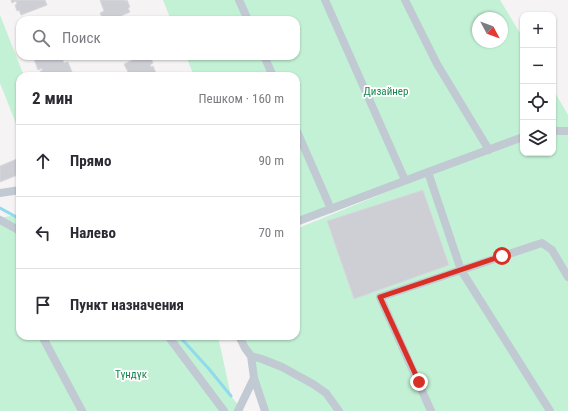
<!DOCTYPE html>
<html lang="ru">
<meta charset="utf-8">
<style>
body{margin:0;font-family:"Roboto Condensed",sans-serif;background:#f2f2f3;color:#2b2b33}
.controls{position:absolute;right:12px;top:12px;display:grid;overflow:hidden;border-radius:8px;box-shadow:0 1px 3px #0004}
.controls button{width:36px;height:36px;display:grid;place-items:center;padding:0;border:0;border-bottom:1px solid #e1e1e2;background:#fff;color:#2b2b33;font:20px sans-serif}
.compass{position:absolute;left:472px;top:12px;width:36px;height:36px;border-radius:50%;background:#fff;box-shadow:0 1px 3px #0004;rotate:131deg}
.stop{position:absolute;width:12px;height:12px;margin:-9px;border:3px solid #d93025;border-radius:50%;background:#fff}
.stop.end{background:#d93025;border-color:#fff;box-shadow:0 1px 4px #0008}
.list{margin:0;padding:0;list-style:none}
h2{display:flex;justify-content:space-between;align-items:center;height:52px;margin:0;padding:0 16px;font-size:17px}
h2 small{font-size:13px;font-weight:400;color:#7c7c81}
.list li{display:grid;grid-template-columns:26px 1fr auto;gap:12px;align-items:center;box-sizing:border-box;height:72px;padding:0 16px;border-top:1px solid #e1e1e2}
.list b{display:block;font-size:15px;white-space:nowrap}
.list em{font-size:13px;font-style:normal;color:#7c7c81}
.icon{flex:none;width:22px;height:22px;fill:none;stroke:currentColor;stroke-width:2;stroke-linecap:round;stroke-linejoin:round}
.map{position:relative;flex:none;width:568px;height:411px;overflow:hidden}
.search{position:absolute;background:#fff;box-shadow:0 1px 3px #0004;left:16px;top:16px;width:284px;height:44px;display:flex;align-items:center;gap:10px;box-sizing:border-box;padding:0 14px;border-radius:12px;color:#7c7c81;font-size:15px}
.panel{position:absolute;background:#fff;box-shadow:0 1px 3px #0004;left:16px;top:72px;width:284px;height:268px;border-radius:12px}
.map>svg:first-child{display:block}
.green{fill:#c3f1d5;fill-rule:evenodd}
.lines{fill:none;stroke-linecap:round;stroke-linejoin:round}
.stream{stroke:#90daee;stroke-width:3}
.building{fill:#cdcfd5;stroke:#d7d9de}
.street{stroke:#c1cad2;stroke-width:8}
.route{stroke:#d93025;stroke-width:5}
.labels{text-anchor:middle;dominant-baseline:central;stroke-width:3.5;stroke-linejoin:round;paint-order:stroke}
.park-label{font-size:11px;fill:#17864f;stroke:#fff}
</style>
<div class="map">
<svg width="568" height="411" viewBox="0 0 568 411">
<rect width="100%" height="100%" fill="#f5f3f3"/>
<!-- green -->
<path class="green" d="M 163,0 L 500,0 L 523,38 L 523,137 L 296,220 L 296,76 L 194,76 L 186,56 L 296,56 L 296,20 L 171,20 ZM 478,18 L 502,18 L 502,42 L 478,42 Z
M 0,15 L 24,76 L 20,76 L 20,134 L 0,83 Z
M 553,89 L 568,115 L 568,131 L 553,131 Z
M 553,135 L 568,135 L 568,411 L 265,411 L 251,356 L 239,336 L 296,336 L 296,229 L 448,167 L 523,141 L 523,153 L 553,153 Z
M 20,214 L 20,336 L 218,336 L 231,396 L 243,411 L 0,411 L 0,218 Z"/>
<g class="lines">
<!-- stream -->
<path class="stream" d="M 0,208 L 20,219
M 179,336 L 209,369 L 231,396"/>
</g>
<!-- building -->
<path class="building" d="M 11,0 L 45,0 L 47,5 L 21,15 L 19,10 L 17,11 L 15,5 L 17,4 L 16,1 L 12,3 Z
M 100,0 L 124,0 L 125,1 L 127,0 L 130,7 L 128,8 L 130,12 L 112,20 L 103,20 L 100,13 L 104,11 Z
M 42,56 L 61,56 L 64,63 L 68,62 L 72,72 L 62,76 L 42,76 L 40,71 L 42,71 L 42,68 L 38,70 L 34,59 Z
M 142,56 L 150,56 L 153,63 L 150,65 L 151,67 L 153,66 L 156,73 L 153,74 L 154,76 L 130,76 L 124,64 Z
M 17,159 L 20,168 L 20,174 L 0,182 L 0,166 Z
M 423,190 L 449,265 L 354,299 L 327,221 Z"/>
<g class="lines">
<!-- street -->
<path class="street" d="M 239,0 L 248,20
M 325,0 L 405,180
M 405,0 L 437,64 L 489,150
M 264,56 L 273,76
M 296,129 L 331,209
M 553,131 L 568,131
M 428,172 L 461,270 L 550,411
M 0,193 L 20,190
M 0,220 L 20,231
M 296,222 L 428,172 L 523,137
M 42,336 L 82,411
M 168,336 L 224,411
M 239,336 L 245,348 L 251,356 L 262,359 L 282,367 L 313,384 L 326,393 L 339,411
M 251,356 L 254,378 L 265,411
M 238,411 L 254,378
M 431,411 L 380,297 L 542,243 L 552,250 L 568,277"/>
</g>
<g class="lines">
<!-- route -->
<path class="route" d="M 419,382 L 380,297 L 502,256"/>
</g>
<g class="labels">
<!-- park labels -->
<g class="park-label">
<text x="386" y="91">Дизайнер</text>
<text x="131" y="374">Түндүк</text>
</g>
</g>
</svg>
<div class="controls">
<button>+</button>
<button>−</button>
<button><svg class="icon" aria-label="locate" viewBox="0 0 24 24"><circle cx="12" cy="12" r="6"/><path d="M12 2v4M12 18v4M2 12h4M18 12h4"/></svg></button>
<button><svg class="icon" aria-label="layers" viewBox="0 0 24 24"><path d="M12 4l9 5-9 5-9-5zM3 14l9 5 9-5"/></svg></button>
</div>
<svg class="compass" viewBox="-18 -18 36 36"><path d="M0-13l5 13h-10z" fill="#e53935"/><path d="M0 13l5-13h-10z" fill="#7c7c81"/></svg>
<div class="stop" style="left:502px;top:256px"></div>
<div class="stop end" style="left:419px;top:382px"></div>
<div class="search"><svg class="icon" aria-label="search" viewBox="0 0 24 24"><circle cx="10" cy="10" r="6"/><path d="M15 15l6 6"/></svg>Поиск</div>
<section class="panel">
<h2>2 мин<small>Пешком · 160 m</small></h2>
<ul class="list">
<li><svg class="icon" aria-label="ahead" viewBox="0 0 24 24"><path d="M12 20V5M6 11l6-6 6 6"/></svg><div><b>Прямо</b></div><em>90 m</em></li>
<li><svg class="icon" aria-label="left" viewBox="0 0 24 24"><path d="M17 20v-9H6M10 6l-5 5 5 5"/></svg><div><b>Налево</b></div><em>70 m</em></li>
<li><svg class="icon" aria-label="arrive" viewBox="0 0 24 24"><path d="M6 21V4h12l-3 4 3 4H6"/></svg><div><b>Пункт назначения</b></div></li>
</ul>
</section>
</div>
